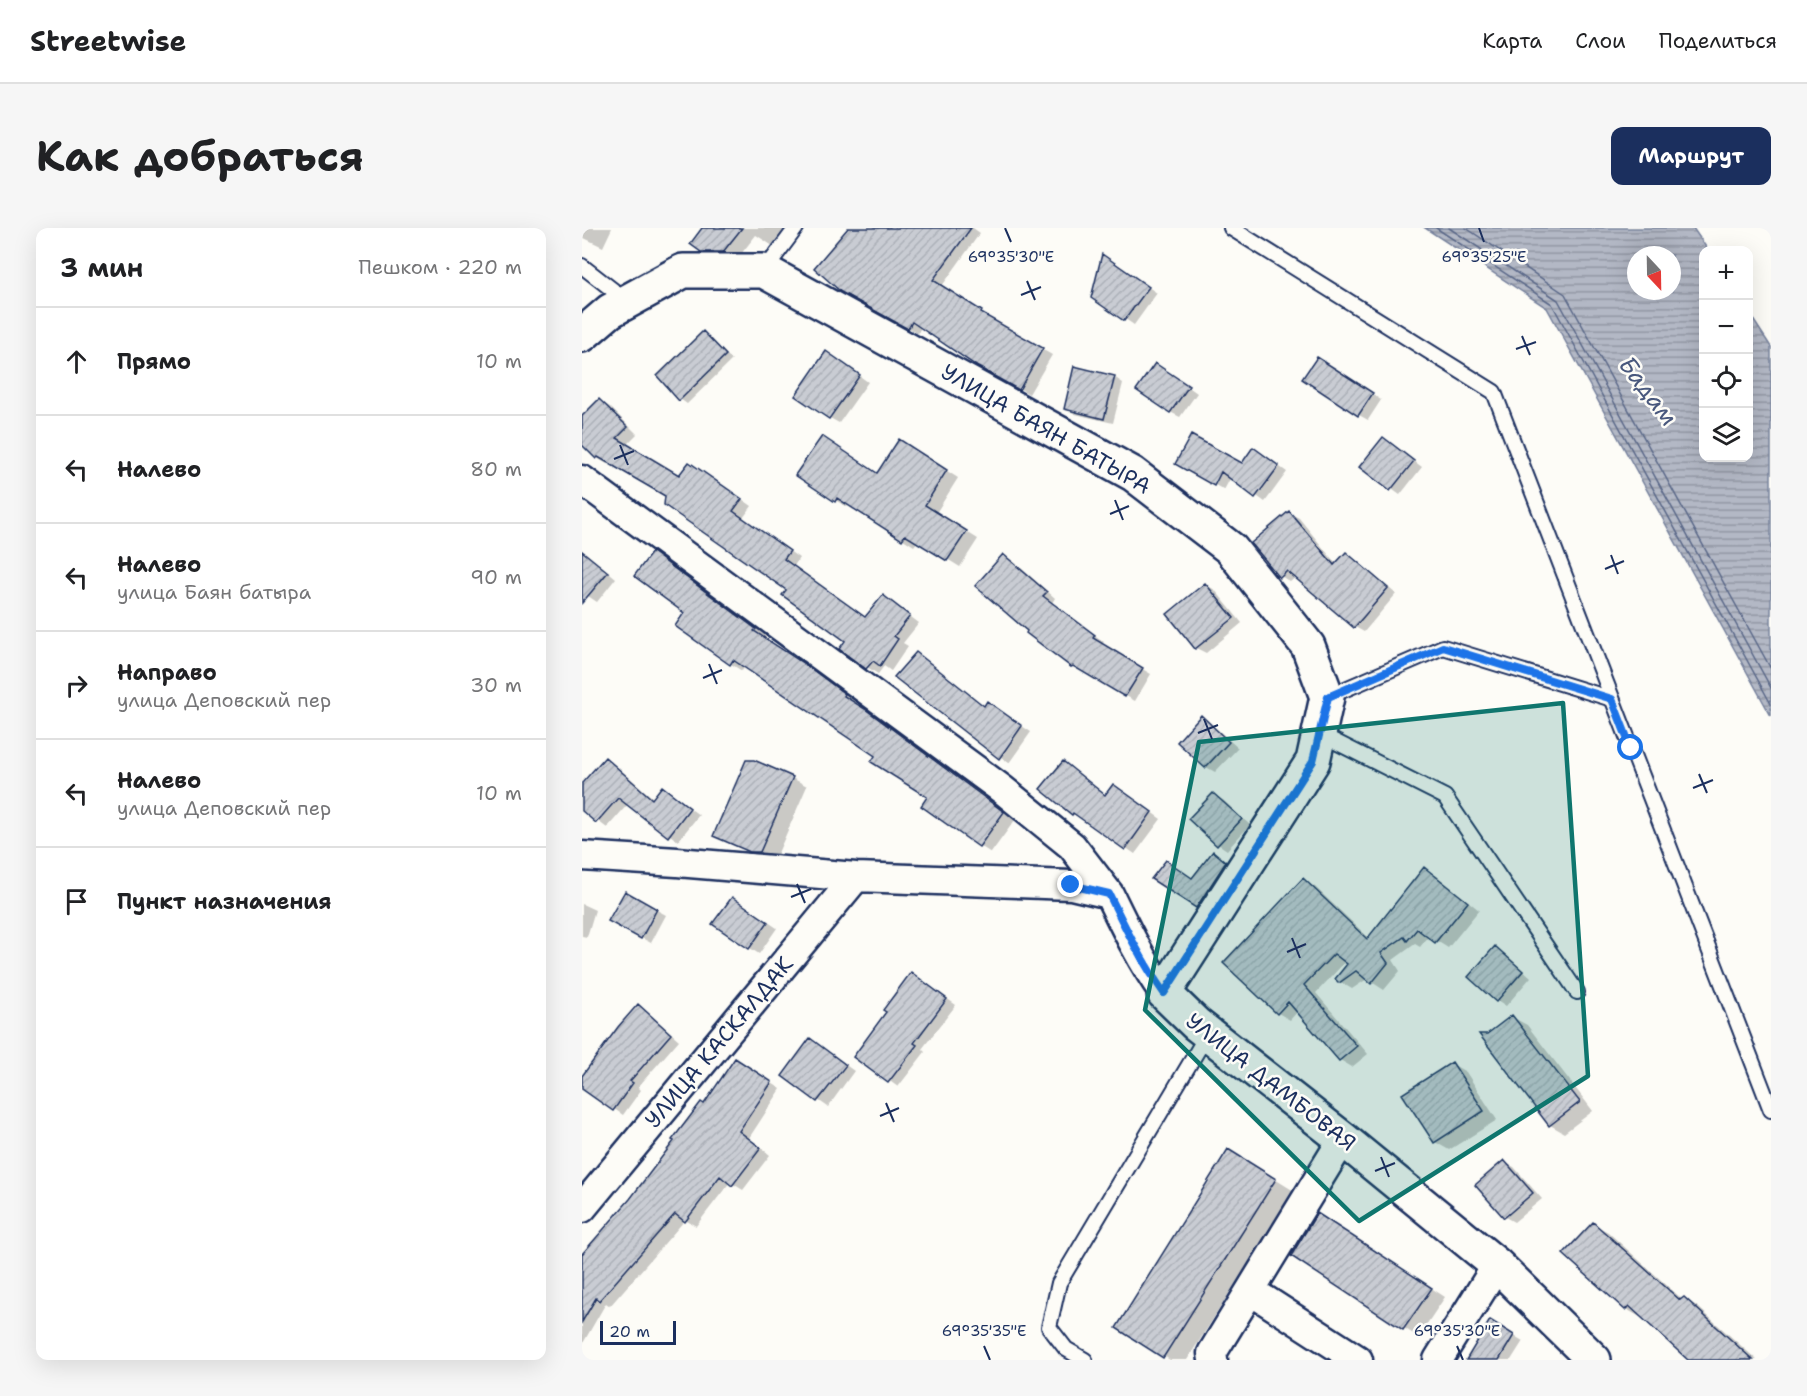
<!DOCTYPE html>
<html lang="ru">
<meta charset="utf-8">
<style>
body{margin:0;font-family:"Shantell Sans",sans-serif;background:#f6f6f6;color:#202124}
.controls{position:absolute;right:18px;top:18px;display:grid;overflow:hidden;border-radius:12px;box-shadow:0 6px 24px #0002}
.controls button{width:54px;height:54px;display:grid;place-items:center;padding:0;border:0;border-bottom:2px solid #e0e0e0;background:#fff;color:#202124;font:30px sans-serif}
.compass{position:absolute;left:1045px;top:18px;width:54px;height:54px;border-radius:50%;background:#fff;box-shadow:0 6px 24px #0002;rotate:158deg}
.scale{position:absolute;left:18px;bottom:15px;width:76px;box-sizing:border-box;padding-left:6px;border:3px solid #1b2f5e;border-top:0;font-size:16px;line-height:21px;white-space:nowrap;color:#1b2f5e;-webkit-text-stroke:4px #fdfcf7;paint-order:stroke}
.stop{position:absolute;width:18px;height:18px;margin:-14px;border:4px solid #1a73e8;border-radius:50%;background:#fff}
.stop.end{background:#1a73e8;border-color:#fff;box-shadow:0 2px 6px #0008}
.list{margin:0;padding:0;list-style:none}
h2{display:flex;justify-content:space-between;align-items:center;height:78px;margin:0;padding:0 24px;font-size:26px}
h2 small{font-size:20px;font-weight:400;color:#757577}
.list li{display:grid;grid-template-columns:39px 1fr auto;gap:18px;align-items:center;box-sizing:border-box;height:108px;padding:0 24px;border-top:2px solid #e0e0e0}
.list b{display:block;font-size:22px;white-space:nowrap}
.list p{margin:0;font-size:20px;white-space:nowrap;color:#757577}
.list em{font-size:20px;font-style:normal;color:#757577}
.icon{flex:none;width:33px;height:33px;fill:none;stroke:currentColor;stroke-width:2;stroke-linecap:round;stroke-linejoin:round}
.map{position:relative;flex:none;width:1189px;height:1132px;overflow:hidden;border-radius:12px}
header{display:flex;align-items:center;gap:36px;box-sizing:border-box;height:84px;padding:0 30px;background:#fff;border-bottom:2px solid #e0e0e0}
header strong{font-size:28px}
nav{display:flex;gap:33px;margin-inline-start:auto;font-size:21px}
.intro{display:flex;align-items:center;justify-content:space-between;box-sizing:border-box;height:144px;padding:0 36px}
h1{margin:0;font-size:42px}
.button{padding:15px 27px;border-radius:12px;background:#1b2f5e;color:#fff;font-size:21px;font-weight:700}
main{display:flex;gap:36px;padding:0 36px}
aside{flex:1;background:#fff;border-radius:12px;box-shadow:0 6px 24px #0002}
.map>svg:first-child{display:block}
.water{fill:url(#water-rules);stroke:#76819c;stroke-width:1.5;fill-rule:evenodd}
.shadow{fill:#0003}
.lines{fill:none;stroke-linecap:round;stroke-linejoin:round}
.shore{stroke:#586687;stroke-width:1.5}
.building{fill:url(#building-hatch);stroke:#1b2f5e;stroke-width:1.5}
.service-casing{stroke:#1b2f5e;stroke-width:18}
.minor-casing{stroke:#1b2f5e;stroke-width:33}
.tertiary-casing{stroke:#1b2f5e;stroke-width:38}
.service{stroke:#fdfcf7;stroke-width:14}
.minor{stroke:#fdfcf7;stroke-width:28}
.tertiary{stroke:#fdfcf7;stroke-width:33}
.route{stroke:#1a73e8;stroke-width:8}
.marked{fill:#0f766e;fill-opacity:0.2;stroke:#0f766e;stroke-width:4.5;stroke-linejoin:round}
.ticks{fill:none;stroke:#1b2f5e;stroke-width:2}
.labels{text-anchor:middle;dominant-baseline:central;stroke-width:5;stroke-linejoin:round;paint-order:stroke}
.street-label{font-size:22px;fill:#1b2f5e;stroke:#fdfcf7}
.water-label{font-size:24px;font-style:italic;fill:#49587d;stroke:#fdfcf7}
.ticks-label{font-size:15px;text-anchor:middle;fill:#1b2f5e;stroke:#fdfcf7;stroke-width:5;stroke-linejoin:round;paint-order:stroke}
</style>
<header>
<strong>Streetwise</strong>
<nav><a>Карта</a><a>Слои</a><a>Поделиться</a></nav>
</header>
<div class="intro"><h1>Как добраться</h1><a class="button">Маршрут</a></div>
<main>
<aside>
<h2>3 мин<small>Пешком · 220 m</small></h2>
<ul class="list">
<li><svg class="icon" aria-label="ahead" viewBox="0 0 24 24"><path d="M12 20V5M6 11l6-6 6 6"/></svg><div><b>Прямо</b></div><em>10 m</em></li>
<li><svg class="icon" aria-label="left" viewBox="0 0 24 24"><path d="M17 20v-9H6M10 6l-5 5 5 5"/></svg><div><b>Налево</b></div><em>80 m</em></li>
<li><svg class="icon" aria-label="left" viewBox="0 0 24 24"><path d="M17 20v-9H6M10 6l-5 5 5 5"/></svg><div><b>Налево</b><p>улица Баян батыра</p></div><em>90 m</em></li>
<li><svg class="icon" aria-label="right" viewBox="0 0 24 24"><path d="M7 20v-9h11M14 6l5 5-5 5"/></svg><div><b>Направо</b><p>улица Деповский пер</p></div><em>30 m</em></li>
<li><svg class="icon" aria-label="left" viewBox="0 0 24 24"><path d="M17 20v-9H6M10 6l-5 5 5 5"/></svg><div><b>Налево</b><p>улица Деповский пер</p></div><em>10 m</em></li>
<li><svg class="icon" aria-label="arrive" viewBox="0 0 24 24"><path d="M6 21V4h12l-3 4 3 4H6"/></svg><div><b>Пункт назначения</b></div></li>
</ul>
</aside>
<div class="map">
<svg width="1189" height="1132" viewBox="0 0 1189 1132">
<defs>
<pattern id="water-rules" width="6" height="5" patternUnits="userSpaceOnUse" patternTransform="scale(1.5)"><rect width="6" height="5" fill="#b3b8c5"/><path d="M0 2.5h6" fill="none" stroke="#9196a3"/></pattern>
<pattern id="building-hatch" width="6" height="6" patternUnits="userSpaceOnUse" patternTransform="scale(1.5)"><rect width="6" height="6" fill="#c9ccd3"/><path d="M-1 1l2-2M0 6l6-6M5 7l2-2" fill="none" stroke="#acb0b8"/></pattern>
</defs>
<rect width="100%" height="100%" fill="#fdfcf7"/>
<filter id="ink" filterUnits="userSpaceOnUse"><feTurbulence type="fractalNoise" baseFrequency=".0167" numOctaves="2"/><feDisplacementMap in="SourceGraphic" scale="12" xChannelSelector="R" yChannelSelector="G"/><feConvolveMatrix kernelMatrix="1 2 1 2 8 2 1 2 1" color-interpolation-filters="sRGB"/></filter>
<g filter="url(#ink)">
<!-- water -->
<path class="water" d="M 843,0 L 1111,0 L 1126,22 L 1122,22 L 1122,230 L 1166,230 L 1167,85 L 1189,119 L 1189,488 L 965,80 ZM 1054,27 L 1090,27 L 1090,63 L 1054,63 Z"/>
<!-- shadow -->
<path class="shadow" d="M 0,0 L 30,0 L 21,19 L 0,9 Z
M 122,0 L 214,0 L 197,22 L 174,7 L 155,31 L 134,31 L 120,23 Z
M 311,0 L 391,0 L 398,5 L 360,58 L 408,90 L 407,91 L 470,127 L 447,166 L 397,137 L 339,99 L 336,105 L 260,63 Z
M 521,28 L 575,65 L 552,97 L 511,69 Z
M 121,105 L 128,109 L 150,132 L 105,176 L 98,171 Z
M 254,131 L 286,154 L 257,195 L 248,190 Z
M 745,136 L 799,172 L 786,192 L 777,187 Z
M 583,142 L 615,165 L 598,189 L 588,184 Z
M 532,149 L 541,155 L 531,195 L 493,186 L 484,180 Z
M 18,173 L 28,179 L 55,206 L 44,217 L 98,249 L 118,242 L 170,278 L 161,290 L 217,330 L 212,338 L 284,390 L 302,369 L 337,395 L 321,415 L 326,418 L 309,443 L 302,438 L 296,446 L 285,439 L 265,413 L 206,361 L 84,267 L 28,234 L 25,236 L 15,230 L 0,215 L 0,190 Z
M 802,211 L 840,239 L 818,267 L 779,239 Z
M 329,220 L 376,250 L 354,285 L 396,311 L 378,339 L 336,313 L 332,318 L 267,276 L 265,279 L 253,272 L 215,247 L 296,246 Z
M 681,227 L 705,244 L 683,274 L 649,249 L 642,262 L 595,236 L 660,237 Z
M 707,285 L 717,290 L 755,337 L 764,326 L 773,331 L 814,366 L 782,404 L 773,399 L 714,349 L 708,354 L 699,348 Z
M 0,322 L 34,350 L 15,374 L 0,364 Z
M 70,326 L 185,408 L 183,411 L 236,446 L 274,474 L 272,475 L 295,489 L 433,592 L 409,625 L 398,618 L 347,568 L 295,527 L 163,438 L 160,443 L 149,436 L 95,398 L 104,385 Z
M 422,328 L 431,333 L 473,370 L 470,375 L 522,414 L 519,417 L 569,446 L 553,473 L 490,438 Z
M 623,356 L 633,362 L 660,395 L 624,425 L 614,420 Z
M 343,432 L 403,479 L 414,481 L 449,504 L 427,535 L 314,449 Z
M 619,489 L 628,495 L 656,520 L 633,544 L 624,539 L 597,514 Z
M 23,531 L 32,536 L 72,571 L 80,560 L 117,587 L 96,613 L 46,576 L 25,600 L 0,581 L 0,557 Z
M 481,535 L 525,568 L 541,564 L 579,591 L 553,626 L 501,590 L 500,591 L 491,586 L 460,561 Z
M 210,550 L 225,558 L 193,632 L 184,631 L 133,607 Z
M 631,567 L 641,572 L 668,597 L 645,622 L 636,616 Z
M 632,625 L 652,640 L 624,684 L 572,650 L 611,651 Z
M 843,641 L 855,648 L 897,682 L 866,720 L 847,708 L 838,719 L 833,716 L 811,732 L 818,743 L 802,762 L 785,751 L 770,761 L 758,754 L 767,736 L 764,733 L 734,765 L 786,826 L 770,839 L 758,832 L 716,783 L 708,792 L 696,785 L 721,652 L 733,659 L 787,710 Z
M 43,665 L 84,687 L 69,715 L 28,693 Z
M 0,676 L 13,682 L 5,709 L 0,708 Z
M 160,676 L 195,700 L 177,726 L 132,696 Z
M 913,720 L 922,725 L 949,749 L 924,778 L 915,772 Z
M 330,746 L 374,777 L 340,821 L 343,824 L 316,859 L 273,828 L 306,784 Z
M 56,778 L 65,784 L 97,812 L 56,859 L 59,862 L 41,887 L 0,859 L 0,851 Z
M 930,789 L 945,797 L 1011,883 L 982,905 L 968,897 L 905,808 Z
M 229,812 L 272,843 L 246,879 L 202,848 Z
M 870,836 L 884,844 L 915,892 L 867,922 L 853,914 Z
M 164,838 L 199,861 L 167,910 L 188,927 L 161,962 L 148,954 L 114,998 L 103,992 L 28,1078 L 24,1075 L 0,1117 L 0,1028 L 49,972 L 123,878 Z
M 665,934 L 712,963 L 605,1132 L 588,1132 L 536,1099 Z
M 922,934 L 932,939 L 960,971 L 932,994 L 923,989 Z
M 750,995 L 863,1069 L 836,1109 L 711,1028 Z
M 1011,996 L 1026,1004 L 1101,1072 L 1102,1070 L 1116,1079 L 1175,1132 L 1108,1132 L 1060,1088 L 1058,1089 L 1044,1081 L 984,1026 Z
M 908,1094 L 941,1113 L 929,1132 L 885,1132 Z"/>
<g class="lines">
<!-- shore -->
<path class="shore" d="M 854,0 L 970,76 L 1189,476
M 867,0 L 976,72 L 1189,460
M 884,0 L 983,66 L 1189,441"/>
</g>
<!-- building -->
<path class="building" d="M 120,0 L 160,0 L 141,24 L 119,24 L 108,16 Z
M 266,0 L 389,0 L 351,52 L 400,83 L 399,85 L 461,120 L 437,162 L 396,139 L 330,94 L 326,101 L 259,64 L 232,40 Z
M 520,26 L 567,59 L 542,93 L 509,70 Z
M 121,103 L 144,127 L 97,173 L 75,148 Z
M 244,123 L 278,147 L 247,191 L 213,168 Z
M 735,129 L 791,165 L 776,188 L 720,151 Z
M 573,135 L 607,158 L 588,185 L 554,162 Z
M 492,138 L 533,148 L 522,191 L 482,181 Z
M 17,171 L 46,199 L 35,210 L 97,247 L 107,234 L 160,271 L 151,283 L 208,323 L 202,331 L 283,389 L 301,367 L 328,388 L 312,408 L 316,411 L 298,438 L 291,433 L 284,441 L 257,421 L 263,413 L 200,367 L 204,362 L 82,277 L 83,268 L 16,229 L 14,231 L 0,217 L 0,188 Z
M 609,207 L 660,235 L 671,219 L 697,238 L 673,270 L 639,244 L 632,258 L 593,236 Z
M 240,208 L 295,245 L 317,211 L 365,242 L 343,277 L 385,303 L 365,333 L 323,307 L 320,312 L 255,270 L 253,274 L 213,247 Z
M 801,209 L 832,233 L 808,263 L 777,239 Z
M 707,283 L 752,337 L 764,324 L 806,360 L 772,400 L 705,343 L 698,350 L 669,315 Z
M 0,323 L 26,344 L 0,375 Z
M 70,324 L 174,401 L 172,403 L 224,437 L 263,466 L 262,468 L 283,481 L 422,584 L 397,619 L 339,578 L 345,569 L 289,534 L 293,528 L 151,432 L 148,437 L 93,398 L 102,385 L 52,348 Z
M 421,326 L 465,364 L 461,368 L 513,407 L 511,410 L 561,440 L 543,469 L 491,438 L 489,439 L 444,405 L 445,403 L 393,358 Z
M 623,355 L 652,390 L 613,421 L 585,386 Z
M 334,424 L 402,478 L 405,473 L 440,498 L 417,531 L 312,449 Z
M 619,487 L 647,514 L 623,540 L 595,514 Z
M 23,529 L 70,571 L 80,558 L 108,580 L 86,609 L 36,570 L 14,595 L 0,583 L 0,555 Z
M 164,532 L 172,532 L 211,549 L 178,624 L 168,624 L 131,608 Z
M 481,533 L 523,567 L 531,556 L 570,584 L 543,622 L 491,585 L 490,587 L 458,561 Z
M 631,565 L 660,591 L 635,618 L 606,591 Z
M 631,623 L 644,634 L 614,680 L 569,651 L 584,632 L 610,650 Z
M 842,639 L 886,674 L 853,715 L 835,701 L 825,713 L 822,709 L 799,725 L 806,735 L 789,756 L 774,743 L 757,755 L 753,751 L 765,736 L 752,726 L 722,757 L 775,818 L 757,833 L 706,774 L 695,786 L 641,735 L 721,650 L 785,711 Z
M 43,663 L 75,681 L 59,711 L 26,693 Z
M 150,669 L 186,694 L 167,721 L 130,696 Z
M 913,718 L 941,743 L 914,774 L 886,749 Z
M 329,744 L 365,771 L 332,815 L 335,817 L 306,855 L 271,829 L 304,784 L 301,782 Z
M 56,776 L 89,806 L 48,853 L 51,855 L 31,883 L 0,861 L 0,848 L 36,799 Z
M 930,787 L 998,874 L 967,898 L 897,806 L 905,806 Z
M 228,810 L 264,837 L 235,874 L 200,848 Z
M 153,830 L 190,854 L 157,903 L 179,920 L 150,958 L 138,948 L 103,994 L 93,986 L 17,1073 L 14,1070 L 0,1094 L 0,1026 L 48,971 L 92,913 L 90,912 L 119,874 L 122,876 Z
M 870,834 L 902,883 L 852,915 L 820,866 Z
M 646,921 L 694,951 L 581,1130 L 534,1100 Z
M 922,932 L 951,965 L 922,990 L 893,957 Z
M 735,985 L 850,1060 L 821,1102 L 709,1028 Z
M 1011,994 L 1098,1072 L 1102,1069 L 1171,1132 L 1106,1132 L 1047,1078 L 1043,1082 L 981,1026 Z
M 908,1092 L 932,1107 L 917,1132 L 884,1132 Z"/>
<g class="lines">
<!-- service casing -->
<g class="service-casing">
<path id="service" d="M 649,0 L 912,164 L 1189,882
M 0,38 L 45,73
M 182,43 L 214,0
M 745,469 L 861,419 L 1030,471
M 738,506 L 863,569 L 995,764
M 503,1132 L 484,1121 L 467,1099 L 477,1055 L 626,805"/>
</g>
<!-- minor casing -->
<g class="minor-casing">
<path id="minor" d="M 0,252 L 421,562 L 490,618 L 527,666
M 0,628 L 95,634 L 274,649 L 489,657 L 527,666 C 544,701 560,734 582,765
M 0,980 L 274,649
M 669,1063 L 776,1132
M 631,1132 L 630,1125 L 761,911
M 856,1132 L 915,1037"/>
</g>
<!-- tertiary casing -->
<g class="tertiary-casing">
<path id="tertiary" d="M 0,107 L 28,83 L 101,43 L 182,43 L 551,246 L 649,321 L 726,418 L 745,469 L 731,533 L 582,765 L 614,796 L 761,911 L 915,1037 L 1012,1132"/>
</g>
<!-- service -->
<use href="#service" class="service"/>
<!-- minor -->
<use href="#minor" class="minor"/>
<!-- tertiary -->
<use href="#tertiary" class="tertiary"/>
</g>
</g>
<g class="lines" filter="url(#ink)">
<!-- route -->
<path class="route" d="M 489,657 L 527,666 C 544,701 560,734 582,765 L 731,533 L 746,469 L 861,419 L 1030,471 L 1049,520"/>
</g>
<!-- marked area -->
<path class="marked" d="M 981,475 L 1006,848 L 777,993 L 563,782 L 617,514 Z"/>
<!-- ticks -->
<path class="ticks" d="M 423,0 L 429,14M 897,0 L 902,14M 445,53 L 453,72M 439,67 L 459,59M 940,108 L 948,127M 934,121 L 954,114M 38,217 L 46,237M 32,231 L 52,223M 533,272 L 541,292M 528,286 L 547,278M 1029,327 L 1036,346M 1023,341 L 1042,333M 127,436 L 135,456M 121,450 L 140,442M 622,491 L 630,511M 616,505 L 636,497M 1117,546 L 1125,565M 1111,560 L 1131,552M 215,656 L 223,675M 209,669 L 229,661M 710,710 L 718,730M 705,724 L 724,716M 304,875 L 312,894M 298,888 L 317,880M 799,929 L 807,949M 793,943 L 813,935M 402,1118 L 408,1132M 875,1118 L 881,1132"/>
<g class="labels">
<!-- street labels -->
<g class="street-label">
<text transform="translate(464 201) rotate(30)">УЛИЦА БАЯН БАТЫРА</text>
<text transform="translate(137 814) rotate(-50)">УЛИЦА КАСКАЛДАК</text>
<text transform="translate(689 854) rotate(38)">УЛИЦА ДАМБОВАЯ</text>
</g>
<!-- water labels -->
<g class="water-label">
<text transform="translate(1066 163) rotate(53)">Бадам</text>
</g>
</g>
<g class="ticks-label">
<text x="429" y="34">69°35'30"E</text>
<text x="902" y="34">69°35'25"E</text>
<text x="402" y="1108">69°35'35"E</text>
<text x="875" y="1108">69°35'30"E</text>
</g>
</svg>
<div class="controls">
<button>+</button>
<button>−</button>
<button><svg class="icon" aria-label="locate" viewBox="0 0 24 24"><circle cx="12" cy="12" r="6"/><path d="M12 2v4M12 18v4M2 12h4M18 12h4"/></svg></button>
<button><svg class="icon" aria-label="layers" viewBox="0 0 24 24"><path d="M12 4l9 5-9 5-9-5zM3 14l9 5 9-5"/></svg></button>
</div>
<svg class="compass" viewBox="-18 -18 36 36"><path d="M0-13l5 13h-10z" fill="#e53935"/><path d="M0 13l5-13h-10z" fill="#757577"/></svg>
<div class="scale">20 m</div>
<div class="stop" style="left:1049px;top:520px"></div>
<div class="stop end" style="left:489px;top:657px"></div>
</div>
</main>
